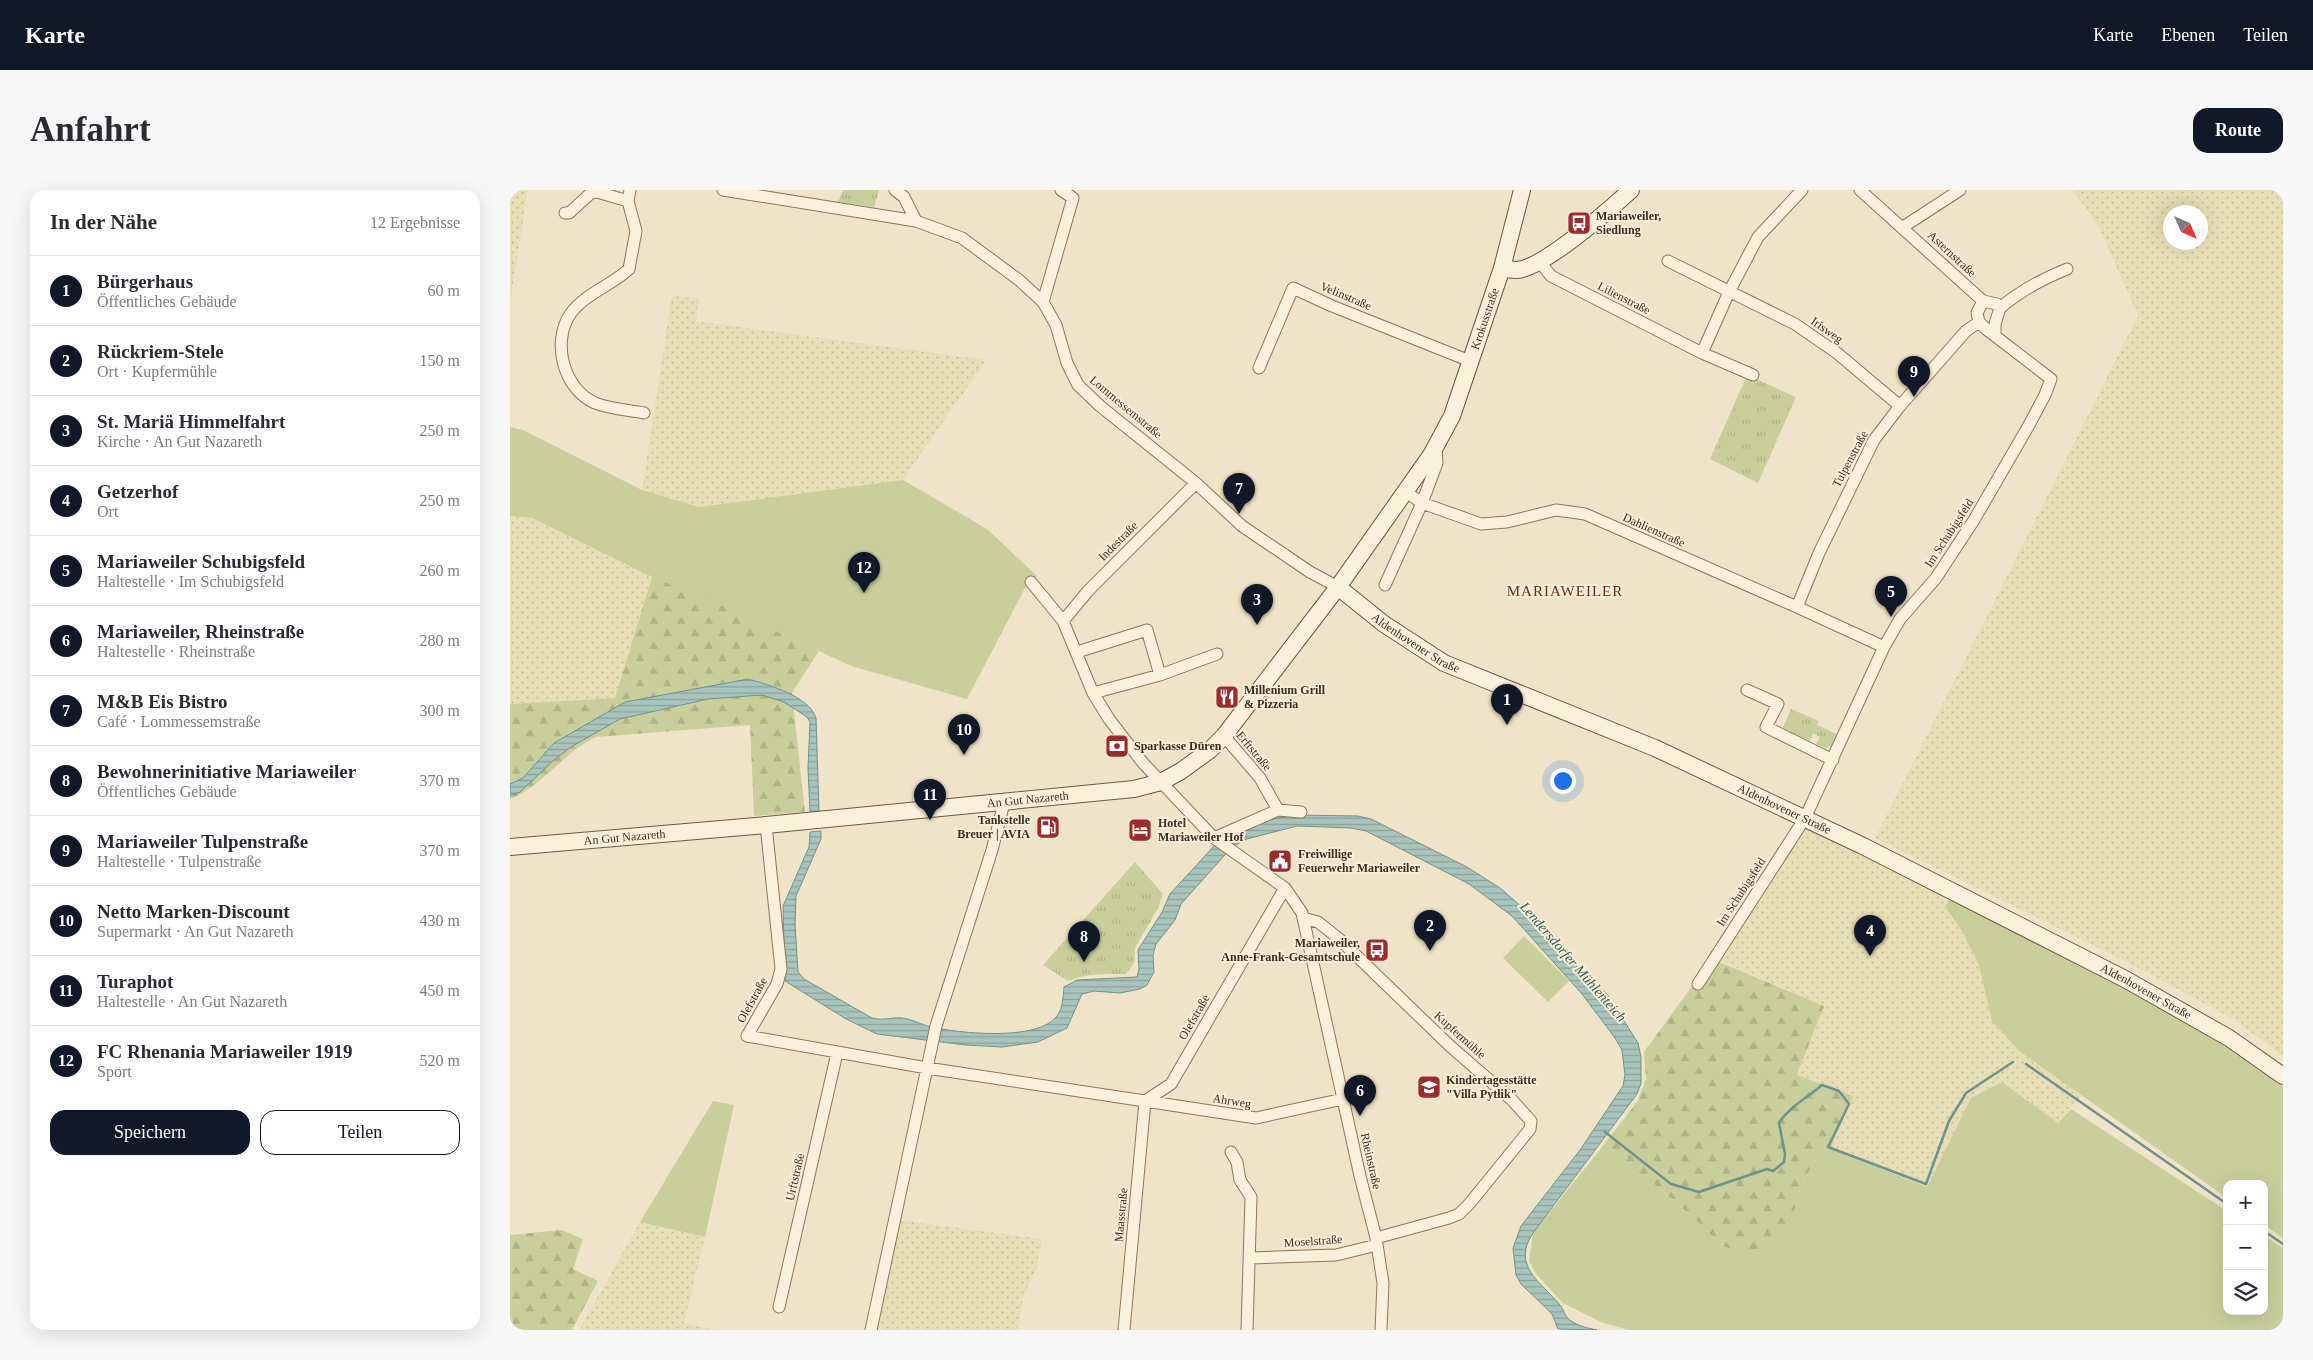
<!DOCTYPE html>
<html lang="de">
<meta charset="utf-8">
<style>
body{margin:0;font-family:Georgia,serif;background:#f7f7f7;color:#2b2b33}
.controls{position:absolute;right:15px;bottom:15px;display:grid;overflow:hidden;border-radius:10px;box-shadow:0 5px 20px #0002}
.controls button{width:45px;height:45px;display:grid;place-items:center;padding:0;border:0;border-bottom:1px solid #e1e1e2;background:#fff;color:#2b2b33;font:25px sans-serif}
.compass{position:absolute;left:1653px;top:15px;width:45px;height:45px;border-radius:50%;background:#fff;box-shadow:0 5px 20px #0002;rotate:135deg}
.you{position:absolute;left:1052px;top:590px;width:18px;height:18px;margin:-12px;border:4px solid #fff;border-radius:50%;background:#1a73e8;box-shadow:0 0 0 8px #1a73e833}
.badge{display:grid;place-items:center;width:32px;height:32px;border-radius:50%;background:#111827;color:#fff;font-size:16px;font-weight:700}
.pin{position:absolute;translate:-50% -41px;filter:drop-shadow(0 1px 2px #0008)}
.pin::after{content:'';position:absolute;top:26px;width:18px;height:15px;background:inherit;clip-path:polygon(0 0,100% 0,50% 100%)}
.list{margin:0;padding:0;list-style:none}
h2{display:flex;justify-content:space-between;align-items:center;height:65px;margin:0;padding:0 20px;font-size:21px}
h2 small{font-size:16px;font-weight:400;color:#7c7c81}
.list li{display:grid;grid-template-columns:32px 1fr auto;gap:15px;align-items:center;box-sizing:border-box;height:70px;padding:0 20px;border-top:1px solid #e1e1e2}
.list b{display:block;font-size:19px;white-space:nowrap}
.list p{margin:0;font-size:16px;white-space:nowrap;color:#7c7c81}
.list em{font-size:16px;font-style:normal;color:#7c7c81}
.actions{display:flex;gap:10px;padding:15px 20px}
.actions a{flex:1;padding:11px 0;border:1px solid #111827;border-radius:15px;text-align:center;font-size:18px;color:#111827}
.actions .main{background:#111827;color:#fff}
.icon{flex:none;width:28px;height:28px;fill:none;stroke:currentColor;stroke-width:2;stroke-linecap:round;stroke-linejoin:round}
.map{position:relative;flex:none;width:1773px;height:1140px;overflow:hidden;border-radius:15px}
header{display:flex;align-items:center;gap:30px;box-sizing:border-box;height:70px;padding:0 25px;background:#111827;color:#fff}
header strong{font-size:24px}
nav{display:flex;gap:28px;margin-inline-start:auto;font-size:18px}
.intro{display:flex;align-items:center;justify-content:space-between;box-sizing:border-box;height:120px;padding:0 30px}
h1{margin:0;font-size:35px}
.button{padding:12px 22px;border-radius:15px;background:#111827;color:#fff;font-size:18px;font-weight:700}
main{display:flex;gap:30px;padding:0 30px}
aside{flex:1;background:#fff;border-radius:15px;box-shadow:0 5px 20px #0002}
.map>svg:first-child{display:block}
.farmland{fill:url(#farmland-dots);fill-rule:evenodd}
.grass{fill:#c9cf9b}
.forest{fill:url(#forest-firs)}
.park{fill:url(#park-tufts)}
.water{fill:url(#water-rules);stroke:#6f938a}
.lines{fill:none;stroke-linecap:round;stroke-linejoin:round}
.stream{stroke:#6f938a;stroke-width:2.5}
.street-casing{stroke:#8d765c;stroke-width:13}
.secondary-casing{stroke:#6f573f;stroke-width:18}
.street{stroke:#faf1dc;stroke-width:11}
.secondary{stroke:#faf1dc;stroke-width:16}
.labels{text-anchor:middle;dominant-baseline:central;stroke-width:4;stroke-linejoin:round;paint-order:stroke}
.poi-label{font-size:12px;font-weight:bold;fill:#3d2e20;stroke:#f7eed8;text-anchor:start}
.street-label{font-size:12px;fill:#3d2e20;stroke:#f7eed8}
.water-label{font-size:14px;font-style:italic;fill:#2f5d5a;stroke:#f7eed8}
.quarter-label{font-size:15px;letter-spacing:1px;fill:#6b2e1e;stroke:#f7eed8}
</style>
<header>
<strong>Karte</strong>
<nav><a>Karte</a><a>Ebenen</a><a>Teilen</a></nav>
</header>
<div class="intro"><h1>Anfahrt</h1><a class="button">Route</a></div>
<main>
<aside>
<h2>In der Nähe<small>12 Ergebnisse</small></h2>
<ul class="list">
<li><span class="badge">1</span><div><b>Bürgerhaus</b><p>Öffentliches Gebäude</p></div><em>60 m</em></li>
<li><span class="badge">2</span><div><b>Rückriem-Stele</b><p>Ort · Kupfermühle</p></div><em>150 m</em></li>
<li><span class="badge">3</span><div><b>St. Mariä Himmelfahrt</b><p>Kirche · An Gut Nazareth</p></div><em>250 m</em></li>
<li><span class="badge">4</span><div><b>Getzerhof</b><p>Ort</p></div><em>250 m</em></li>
<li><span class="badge">5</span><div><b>Mariaweiler Schubigsfeld</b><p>Haltestelle · Im Schubigsfeld</p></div><em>260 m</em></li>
<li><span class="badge">6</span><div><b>Mariaweiler, Rheinstraße</b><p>Haltestelle · Rheinstraße</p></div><em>280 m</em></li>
<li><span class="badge">7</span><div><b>M&amp;B Eis Bistro</b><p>Café · Lommessemstraße</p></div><em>300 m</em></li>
<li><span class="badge">8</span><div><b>Bewohnerinitiative Mariaweiler</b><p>Öffentliches Gebäude</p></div><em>370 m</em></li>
<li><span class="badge">9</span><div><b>Mariaweiler Tulpenstraße</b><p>Haltestelle · Tulpenstraße</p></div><em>370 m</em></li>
<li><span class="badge">10</span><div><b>Netto Marken-Discount</b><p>Supermarkt · An Gut Nazareth</p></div><em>430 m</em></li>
<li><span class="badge">11</span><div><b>Turaphot</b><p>Haltestelle · An Gut Nazareth</p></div><em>450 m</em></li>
<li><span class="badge">12</span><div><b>FC Rhenania Mariaweiler 1919</b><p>Sport</p></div><em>520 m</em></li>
</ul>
<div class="actions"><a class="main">Speichern</a><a>Teilen</a></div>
</aside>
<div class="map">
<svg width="1773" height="1140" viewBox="0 0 1773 1140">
<defs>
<pattern id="farmland-dots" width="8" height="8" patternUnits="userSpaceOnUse" patternTransform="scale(1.25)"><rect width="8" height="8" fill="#e6deb5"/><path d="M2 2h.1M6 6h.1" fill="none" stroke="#c6bf9b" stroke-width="1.8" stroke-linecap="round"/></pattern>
<pattern id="forest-firs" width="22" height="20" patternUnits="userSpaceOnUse" patternTransform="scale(1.25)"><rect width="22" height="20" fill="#c9cf9b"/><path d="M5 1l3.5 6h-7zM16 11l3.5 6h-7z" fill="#aeb285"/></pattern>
<pattern id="park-tufts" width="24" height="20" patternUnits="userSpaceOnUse" patternTransform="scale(1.25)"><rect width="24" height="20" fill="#c9cf9b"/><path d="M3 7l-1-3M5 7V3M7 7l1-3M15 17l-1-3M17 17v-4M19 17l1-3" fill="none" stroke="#aeb285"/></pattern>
<pattern id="water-rules" width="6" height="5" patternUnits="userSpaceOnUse" patternTransform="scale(1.25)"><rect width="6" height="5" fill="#a9c4bc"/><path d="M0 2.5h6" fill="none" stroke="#8ba098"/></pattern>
</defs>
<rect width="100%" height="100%" fill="#f0e4c8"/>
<!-- farmland -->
<path class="farmland" d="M 0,0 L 18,0 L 0,112 Z
M 1563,0 L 1773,0 L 1773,866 L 1728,832 L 1623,775 L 1365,648 L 1628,126 L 1589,37 ZM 1660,22 L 1690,22 L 1690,52 L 1660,52 Z
M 162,105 L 189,109 L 186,131 L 476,170 L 393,290 L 189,317 L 132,300 Z
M 0,326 L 23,329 L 142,387 L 105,508 L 0,514 Z
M 1294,635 L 1430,703 L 1439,724 L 1452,741 L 1469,775 L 1474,789 L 1509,861 L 1572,905 L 1548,933 L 1492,892 L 1461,908 L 1417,997 L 1320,960 L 1343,906 L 1287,886 L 1314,816 L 1208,770 Z
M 388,1030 L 532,1049 L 527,1078 L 514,1105 L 507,1140 L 363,1140 Z
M 130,1032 L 195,1047 L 174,1133 L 206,1140 L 69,1140 Z"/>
<!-- grass -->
<path class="grass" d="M 0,237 L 13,240 L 132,300 L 189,317 L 393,290 L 477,339 L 527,386 L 515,398 L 457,509 L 341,476 L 192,407 L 142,387 L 22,328 L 0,326 Z
M 1445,710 L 1617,798 L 1708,848 L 1773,897 L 1773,1048 L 1754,1035 L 1754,994 L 1717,994 L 1717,1008 L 1509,861 L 1482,831 L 1469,775 L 1452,741 L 1435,717 L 1438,711 Z
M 1014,746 L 1059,791 L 1038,812 L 993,768 Z
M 1492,892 L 1548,933 L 1561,919 L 1717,1021 L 1717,1121 L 1754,1121 L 1754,1046 L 1773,1058 L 1773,1140 L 1119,1140 L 1093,1133 L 1053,1113 L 1027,1085 L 1019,1071 L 1023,1043 L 1088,962 L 1144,994 L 1187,1031 L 1212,1056 L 1254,1064 L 1274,1043 L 1283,1025 L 1289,1000 L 1312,956 L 1417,997 L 1461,908 Z
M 203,911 L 224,915 L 195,1047 L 130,1032 Z"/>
<!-- forest -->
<path class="forest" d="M 142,387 L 193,407 L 309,461 L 282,503 L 295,622 L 244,626 L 240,535 L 86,547 C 54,562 33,596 0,609 L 0,514 L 105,508 Z
M 1200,768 L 1314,816 L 1287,885 L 1343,906 L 1320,960 L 1312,956 L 1289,1000 L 1283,1025 L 1274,1044 L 1254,1064 L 1241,1065 L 1212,1056 L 1187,1031 L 1144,994 L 1088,962 L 1127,912 L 1136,889 L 1134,862 L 1180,799 Z
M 52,1040 L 73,1049 L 63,1079 L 88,1091 L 62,1140 L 0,1140 L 0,1045 Z"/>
<!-- park -->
<path class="park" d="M 333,0 L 369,0 L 364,17 L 328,12 Z
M 1237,185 L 1286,207 L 1248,293 L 1200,269 Z
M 1281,519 L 1309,531 L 1307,535 L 1327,544 L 1322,556 L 1315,558 L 1306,554 L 1310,547 L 1303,544 L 1300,551 L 1274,540 L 1273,537 Z
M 625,672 L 653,704 L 647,720 L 625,758 L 624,773 L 616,784 C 596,784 576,783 558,791 L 533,775 Z"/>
<!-- water -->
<path class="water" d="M 238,489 C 259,495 299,506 306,528 L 309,621 L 300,621 L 298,578 L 300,532 L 297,527 L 274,512 L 252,505 L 198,509 L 110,529 L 61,557 L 44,570 L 10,602 L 0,606 L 0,594 L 13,588 L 44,553 L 115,512 Z
M 789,625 L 848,626 L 861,629 L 957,677 L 990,698 L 1029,732 L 1072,783 L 1097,804 L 1128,853 L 1131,867 L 1131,893 L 1127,904 L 1023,1043 C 1001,1076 1031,1092 1050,1115 C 1054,1120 1055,1127 1061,1131 C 1069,1136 1077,1138 1087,1140 L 1048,1139 L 1042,1124 L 1011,1094 L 1006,1085 L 1003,1058 L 1011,1036 L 1070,960 L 1113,896 L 1115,885 L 1112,860 L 1105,848 L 1072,804 L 1002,726 L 959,694 L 856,641 L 841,638 L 787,636 L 737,649 L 722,657 L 671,714 L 665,730 L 646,754 L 643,765 L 644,782 L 637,795 L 630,799 L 610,803 L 584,801 L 572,804 L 557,838 L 528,852 L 492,857 L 456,855 L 367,844 L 336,829 L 275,791 L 273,716 L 299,657 L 300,642 L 311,641 L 311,649 L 286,706 L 285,735 L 288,782 L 294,789 L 362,828 C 373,831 382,827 392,828 C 402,829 412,835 421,837 C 448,843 528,852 547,826 C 553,818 553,807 554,797 L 567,790 L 627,787 L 629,779 L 628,760 L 652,722 L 660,704 L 704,656 L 722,641 L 767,628 Z"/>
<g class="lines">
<!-- stream -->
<path class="stream" d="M 1516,874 L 1717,1014
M 1095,942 L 1161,994 L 1189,1002 L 1257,979 L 1263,981 L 1274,972 L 1275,964 L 1269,933 C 1279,917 1297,908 1312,895 L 1329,901 L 1339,914 L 1318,957 L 1416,994 L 1439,931 L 1456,903 L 1503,872
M 1754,1041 L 1773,1054"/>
<!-- street casing -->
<g class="street-casing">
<path id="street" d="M 120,0 L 118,11 L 126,41 L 119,79 C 102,95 75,104 61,123 C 41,151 53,199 85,213 C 100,219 118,220 134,223
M 213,0 L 406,31 L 452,48 L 509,90 L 533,112 L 546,135 L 557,173 L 568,195 L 590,216 L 686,293 L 732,336 L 800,382 L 828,397
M 385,0 L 394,7 L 406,31
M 55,23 L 59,23 L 81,3 L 87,2 L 118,11
M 1393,37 L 1450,0
M 1158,71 L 1285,134 L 1327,163 L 1390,216
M 1030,72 L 1041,86 L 1192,163 L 1243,185
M 1473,111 L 1487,114 L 1490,118 L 1485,134 L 1485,145
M 533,112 L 563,8 L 551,0
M 1490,118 C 1511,100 1532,89 1557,79
M 1192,163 L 1219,102 L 1248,47 L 1292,0
M 749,178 L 783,98 L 822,116 L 960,171
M 896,302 L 912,313 L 971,334 L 997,332 L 1046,320 L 1075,324 L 1287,417 L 1374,457
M 521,392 L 553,431 L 583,503 L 599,529 L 633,573 L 704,648 L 775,698 L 792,723 L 850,986 L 866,1048 L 873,1093 L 871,1140
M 875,395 L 912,313 L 927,273 L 926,257
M 1287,417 L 1309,363 L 1364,250 L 1390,216 L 1456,141 L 1469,132
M 553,431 L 578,401 L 686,293
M 567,462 L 637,440 L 650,485
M 1237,500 L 1268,514 L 1256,537 L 1323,570
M 583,503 L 650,485 L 707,464
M 714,546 L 750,588 L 768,620
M 256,635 L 271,779 L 267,794 L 237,846 L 417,878 L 635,911 L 661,894 L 775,698
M 704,648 L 768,620 L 791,622
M 793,728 L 808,732 L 827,747 L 940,856 L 1002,910 L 1021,931 L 1020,939 L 960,1013 L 949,1024 L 939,1028 L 866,1048
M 1188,794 L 1295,628 L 1374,457 L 1390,429 L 1426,388 L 1464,330 L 1519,235 L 1535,205 L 1541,189 L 1476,139 L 1469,132 L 1467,123 L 1473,111 L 1350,0
M 721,962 L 727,972 L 730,990 L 741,1007 L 737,1140
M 741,1068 L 826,1065 L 867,1055
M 269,1117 L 327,863
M 361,1140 L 426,836 L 482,660 L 494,613
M 614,1140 L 635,911 L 746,928 L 833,909"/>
</g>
<!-- secondary casing -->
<g class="secondary-casing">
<g id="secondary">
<path d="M 992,78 C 996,79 1002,80 1007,80 C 1034,78 1100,19 1121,0"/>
<path id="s1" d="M 828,397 L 874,434 L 934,473 L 1145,558 L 1353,656 L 1615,789 L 1719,848 L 1773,886"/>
<path id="s2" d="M 0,657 L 256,635 L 624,599 L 651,592 L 671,581 L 700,560 L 714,546 L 828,397 L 921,265 L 942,226 L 992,78 L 1012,0"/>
</g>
</g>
<!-- street -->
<use href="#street" class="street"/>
<!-- secondary -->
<use href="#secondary" class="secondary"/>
</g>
<!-- icons -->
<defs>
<g id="bus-square" transform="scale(1.25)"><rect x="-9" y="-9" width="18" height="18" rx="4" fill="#9e2a2b" stroke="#f7eed8"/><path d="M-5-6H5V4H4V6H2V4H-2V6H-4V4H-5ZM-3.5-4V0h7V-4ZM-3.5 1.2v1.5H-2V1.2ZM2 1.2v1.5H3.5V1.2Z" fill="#fff"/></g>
<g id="restaurant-square" transform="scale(1.25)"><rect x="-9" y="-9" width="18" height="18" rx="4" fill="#9e2a2b" stroke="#f7eed8"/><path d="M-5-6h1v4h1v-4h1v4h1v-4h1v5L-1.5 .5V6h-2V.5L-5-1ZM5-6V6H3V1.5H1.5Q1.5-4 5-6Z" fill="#fff"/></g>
<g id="bank-square" transform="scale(1.25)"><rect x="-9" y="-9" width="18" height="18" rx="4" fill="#9e2a2b" stroke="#f7eed8"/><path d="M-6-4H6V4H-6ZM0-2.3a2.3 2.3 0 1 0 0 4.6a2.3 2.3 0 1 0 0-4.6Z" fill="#fff"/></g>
<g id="fuel-square" transform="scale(1.25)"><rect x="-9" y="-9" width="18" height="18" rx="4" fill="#9e2a2b" stroke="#f7eed8"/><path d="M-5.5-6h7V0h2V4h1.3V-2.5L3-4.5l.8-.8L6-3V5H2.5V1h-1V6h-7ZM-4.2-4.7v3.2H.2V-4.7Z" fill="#fff"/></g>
<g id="hotel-square" transform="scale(1.25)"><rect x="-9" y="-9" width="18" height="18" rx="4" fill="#9e2a2b" stroke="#f7eed8"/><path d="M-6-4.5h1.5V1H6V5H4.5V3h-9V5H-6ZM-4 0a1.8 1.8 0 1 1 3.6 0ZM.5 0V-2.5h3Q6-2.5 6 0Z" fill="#fff"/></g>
<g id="civic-square" transform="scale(1.25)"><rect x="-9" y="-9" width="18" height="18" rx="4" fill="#9e2a2b" stroke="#f7eed8"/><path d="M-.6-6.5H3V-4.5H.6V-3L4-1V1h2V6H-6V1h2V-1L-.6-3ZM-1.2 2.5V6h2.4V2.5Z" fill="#fff"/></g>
<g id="school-square" transform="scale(1.25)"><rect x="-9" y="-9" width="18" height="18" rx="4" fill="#9e2a2b" stroke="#f7eed8"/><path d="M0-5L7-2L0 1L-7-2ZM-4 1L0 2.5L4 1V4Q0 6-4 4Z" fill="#fff"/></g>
</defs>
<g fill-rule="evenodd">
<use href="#bus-square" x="1069" y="33"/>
<use href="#restaurant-square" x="717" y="507"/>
<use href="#bank-square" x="607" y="556"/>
<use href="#fuel-square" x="538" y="637"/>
<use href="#hotel-square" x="630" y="640"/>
<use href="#civic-square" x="770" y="671"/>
<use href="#bus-square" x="867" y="760"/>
<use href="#school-square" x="919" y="897"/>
</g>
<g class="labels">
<!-- poi labels -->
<g class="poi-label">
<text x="1086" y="26">Mariaweiler,<tspan x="1086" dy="14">Siedlung</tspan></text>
<text x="734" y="500">Millenium Grill<tspan x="734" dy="14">&amp; Pizzeria</tspan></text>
<text x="624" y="556">Sparkasse Düren</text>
<text x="520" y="630" text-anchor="end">Tankstelle<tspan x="520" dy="14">Breuer | AVIA</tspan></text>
<text x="648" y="633">Hotel<tspan x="648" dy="14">Mariaweiler Hof</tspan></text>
<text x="788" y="664">Freiwillige<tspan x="788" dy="14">Feuerwehr Mariaweiler</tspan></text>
<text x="850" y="753" text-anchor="end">Mariaweiler,<tspan x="850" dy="14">Anne-Frank-Gesamtschule</tspan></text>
<text x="936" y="890">Kindertagesstätte<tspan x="936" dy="14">"Villa Pytlik"</tspan></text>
</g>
<!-- street labels -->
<g class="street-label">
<text transform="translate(1442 64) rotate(43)">Asternstraße</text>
<text transform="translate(836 106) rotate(23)">Velinstraße</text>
<text transform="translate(1114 108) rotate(27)">Lilienstraße</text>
<text stroke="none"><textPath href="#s2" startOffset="1229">Krokusstraße</textPath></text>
<text transform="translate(1317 140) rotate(35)">Irisweg</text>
<text transform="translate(616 217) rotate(40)">Lommessemstraße</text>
<text transform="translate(1340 269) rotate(-62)">Tulpenstraße</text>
<text transform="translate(1144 340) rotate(24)">Dahlienstraße</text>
<text transform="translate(1439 343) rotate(-57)">Im Schubigsfeld</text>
<text transform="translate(608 351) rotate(-45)">Indestraße</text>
<text stroke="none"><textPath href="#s1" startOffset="96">Aldenhovener Straße</textPath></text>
<text transform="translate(744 561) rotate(50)">Erftstraße</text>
<text stroke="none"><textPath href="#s2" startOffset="520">An Gut Nazareth</textPath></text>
<text stroke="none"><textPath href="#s1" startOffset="501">Aldenhovener Straße</textPath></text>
<text stroke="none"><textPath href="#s2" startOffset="115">An Gut Nazareth</textPath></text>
<text transform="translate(1231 702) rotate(-57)">Im Schubigsfeld</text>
<text stroke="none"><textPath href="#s1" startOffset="906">Aldenhovener Straße</textPath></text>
<text transform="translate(242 810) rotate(-61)">Olefstraße</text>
<text transform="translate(684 827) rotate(-60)">Olefstraße</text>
<text transform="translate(950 845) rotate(42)">Kupfermühle</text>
<text transform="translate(722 911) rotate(9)">Ahrweg</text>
<text transform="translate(861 971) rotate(77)">Rheinstraße</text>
<text transform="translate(285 987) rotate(-77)">Urftstraße</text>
<text transform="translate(611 1025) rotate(-85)">Maasstraße</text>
<text transform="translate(803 1051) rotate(-4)">Moselstraße</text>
</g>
<!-- water labels -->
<g class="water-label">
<text transform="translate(1063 772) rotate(49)">Lendersdorfer Mühlenteich</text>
</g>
<!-- quarter labels -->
<g class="quarter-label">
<text x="1055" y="401">MARIAWEILER</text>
</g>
</g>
</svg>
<div class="controls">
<button>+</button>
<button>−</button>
<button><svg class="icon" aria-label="layers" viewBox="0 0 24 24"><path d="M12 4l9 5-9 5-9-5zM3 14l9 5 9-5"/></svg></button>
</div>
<svg class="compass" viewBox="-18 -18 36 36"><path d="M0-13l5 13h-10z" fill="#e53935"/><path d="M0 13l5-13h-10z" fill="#7c7c81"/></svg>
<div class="you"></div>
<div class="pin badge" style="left:997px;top:535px">1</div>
<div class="pin badge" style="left:920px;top:761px">2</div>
<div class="pin badge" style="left:747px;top:435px">3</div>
<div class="pin badge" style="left:1360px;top:766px">4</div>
<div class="pin badge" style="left:1381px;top:427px">5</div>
<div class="pin badge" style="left:850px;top:926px">6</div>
<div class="pin badge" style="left:729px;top:324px">7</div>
<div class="pin badge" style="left:574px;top:772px">8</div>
<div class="pin badge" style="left:1404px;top:207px">9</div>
<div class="pin badge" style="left:454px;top:565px">10</div>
<div class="pin badge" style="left:420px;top:630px">11</div>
<div class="pin badge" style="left:354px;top:403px">12</div>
</div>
</main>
